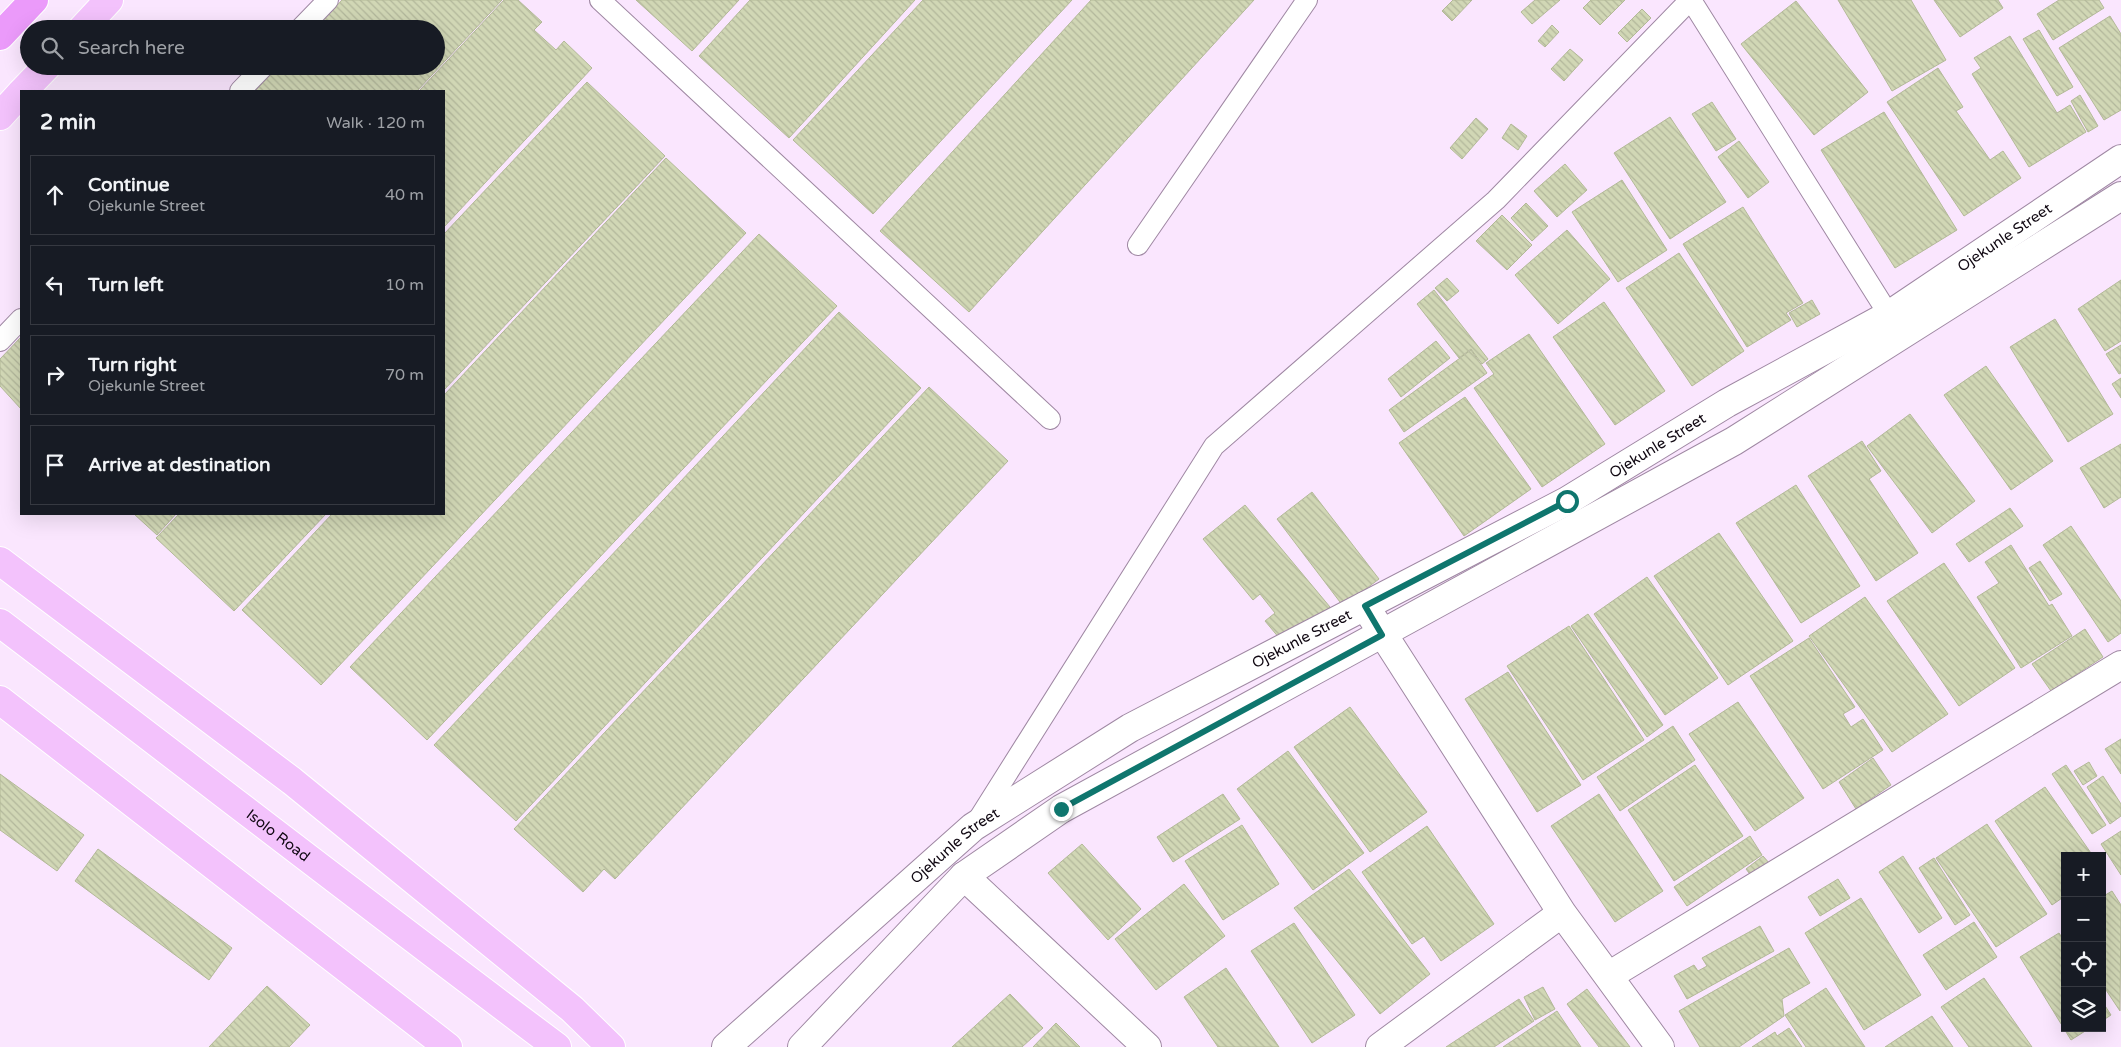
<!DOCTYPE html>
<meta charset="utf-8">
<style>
body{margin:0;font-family:"Varela Round",sans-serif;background:#242831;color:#f1f3f6}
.controls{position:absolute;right:15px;bottom:15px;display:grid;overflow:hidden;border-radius:0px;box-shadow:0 5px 20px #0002}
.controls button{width:45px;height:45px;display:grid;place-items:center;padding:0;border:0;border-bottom:1px solid #363941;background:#171b24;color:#f1f3f6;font:25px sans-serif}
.stop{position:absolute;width:15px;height:15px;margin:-11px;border:4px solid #0f766e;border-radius:50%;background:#fff}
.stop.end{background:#0f766e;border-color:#fff;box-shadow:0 1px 5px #0008}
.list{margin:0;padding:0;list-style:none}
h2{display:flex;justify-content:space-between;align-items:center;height:65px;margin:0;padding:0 20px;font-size:21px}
h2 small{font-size:16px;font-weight:400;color:#9ea1a6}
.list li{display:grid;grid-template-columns:32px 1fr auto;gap:15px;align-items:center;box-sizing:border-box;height:80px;margin:0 10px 10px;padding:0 10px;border:1px solid #363941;border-radius:0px}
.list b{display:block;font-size:19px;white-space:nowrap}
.list p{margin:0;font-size:16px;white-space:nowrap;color:#9ea1a6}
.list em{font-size:16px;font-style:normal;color:#9ea1a6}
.icon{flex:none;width:28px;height:28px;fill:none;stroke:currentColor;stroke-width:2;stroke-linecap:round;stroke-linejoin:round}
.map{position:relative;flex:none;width:2121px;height:1047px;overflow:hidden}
.search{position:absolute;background:#171b24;box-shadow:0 5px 20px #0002;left:20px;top:20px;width:425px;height:55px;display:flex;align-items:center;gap:12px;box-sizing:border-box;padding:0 18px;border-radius:28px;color:#9ea1a6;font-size:19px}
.panel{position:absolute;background:#171b24;box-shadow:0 5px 20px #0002;left:20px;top:90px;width:425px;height:425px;border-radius:0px}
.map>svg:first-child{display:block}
.building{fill:url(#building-back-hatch);stroke:#b3b998}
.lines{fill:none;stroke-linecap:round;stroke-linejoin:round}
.service-casing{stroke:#9f88a3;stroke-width:22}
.minor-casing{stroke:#9f88a3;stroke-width:30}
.tertiary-casing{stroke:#9f88a3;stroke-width:30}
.primary-casing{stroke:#fff;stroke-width:30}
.motorway-casing{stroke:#fff;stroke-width:30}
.service{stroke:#fff;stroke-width:20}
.minor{stroke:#fff;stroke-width:28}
.tertiary{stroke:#fff;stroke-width:28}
.primary{stroke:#f3c2fc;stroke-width:28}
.motorway{stroke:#eb9afa;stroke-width:28}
.route{stroke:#0f766e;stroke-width:6}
.labels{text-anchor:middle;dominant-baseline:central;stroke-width:5;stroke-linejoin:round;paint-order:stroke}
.street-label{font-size:15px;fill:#100812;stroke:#fff}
</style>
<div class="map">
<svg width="2121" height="1047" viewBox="0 0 2121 1047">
<defs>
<pattern id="building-back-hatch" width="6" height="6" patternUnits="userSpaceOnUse" patternTransform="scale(1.25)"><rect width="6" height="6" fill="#d1d7b5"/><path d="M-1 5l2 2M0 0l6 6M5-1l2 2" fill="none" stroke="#b2b79b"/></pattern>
</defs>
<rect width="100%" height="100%" fill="#fae6fe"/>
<!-- building -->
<path class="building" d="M 342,0 L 502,0 L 417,91 L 255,91 L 279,66 L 436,66 L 436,29 L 315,29 Z
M 504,0 L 518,0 L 542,22 L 534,30 L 556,50 L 564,41 L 592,68 L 444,227 L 444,91 L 419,91 Z
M 636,0 L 739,0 L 692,51 Z
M 750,0 L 915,0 L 789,138 L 699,56 Z
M 923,0 L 1072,0 L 873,214 L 793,140 Z
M 1091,0 L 1254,0 L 969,312 L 880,231 Z
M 1453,0 L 1472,0 L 1452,21 L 1442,11 Z
M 1535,0 L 1560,0 L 1532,24 L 1521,12 Z
M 1591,0 L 1625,0 L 1600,25 L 1583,8 Z
M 1838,0 L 1911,0 L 1946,60 L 1892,91 Z
M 1934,0 L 1998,0 L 2003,8 L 1960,37 Z
M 2059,0 L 2099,0 L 2104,8 L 2053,40 L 2037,14 Z
M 1796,1 L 1868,92 L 1814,135 L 1741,44 Z
M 1642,9 L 1651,18 L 1627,42 L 1618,33 Z
M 2110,16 L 2121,34 L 2121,110 L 2104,120 L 2059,48 Z
M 1552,25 L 1559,32 L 1545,47 L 1538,41 Z
M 2039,30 L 2073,87 L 2057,96 L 2023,39 Z
M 2010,36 L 2057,113 L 2070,105 L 2086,132 L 2029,167 L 1972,74 L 1981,68 L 1974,58 Z
M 1570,49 L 1583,60 L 1564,81 L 1551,69 Z
M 1938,68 L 1963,107 L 1956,111 L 1990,160 L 2003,151 L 2021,178 L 1964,216 L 1887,102 Z
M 587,82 L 665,156 L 444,390 L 444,234 Z
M 2080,95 L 2098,126 L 2088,132 L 2071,101 Z
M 1712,102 L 1736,139 L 1716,151 L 1692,114 Z
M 1884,112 L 1957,230 L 1895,268 L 1821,150 Z
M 1670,117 L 1726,202 L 1670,239 L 1614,153 Z
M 1476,118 L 1488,129 L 1462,159 L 1450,148 Z
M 1511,124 L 1527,136 L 1518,150 L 1502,138 Z
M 1739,141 L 1769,182 L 1748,198 L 1718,157 Z
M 666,158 L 746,233 L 321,685 L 242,610 L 332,514 L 444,514 L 444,395 Z
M 1565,164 L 1587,190 L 1557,217 L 1534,191 Z
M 1622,180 L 1667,250 L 1618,282 L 1572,212 Z
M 1526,203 L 1548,226 L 1532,241 L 1511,218 Z
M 1743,207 L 1803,303 L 1786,313 L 1791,320 L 1747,347 L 1683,244 Z
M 1502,215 L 1532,245 L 1507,270 L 1476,241 Z
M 1567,230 L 1610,279 L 1558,324 L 1515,275 Z
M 759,234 L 837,306 L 427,740 L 350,667 Z
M 1679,253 L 1744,351 L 1692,386 L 1626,288 Z
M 1447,278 L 1459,291 L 1447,301 L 1435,288 Z
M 2121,280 L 2121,341 L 2105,351 L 2078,309 Z
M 1434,290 L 1488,359 L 1482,364 L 1471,349 L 1459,358 L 1417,304 Z
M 1812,300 L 1820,314 L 1797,327 L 1789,313 Z
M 1604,302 L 1665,391 L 1615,425 L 1553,337 Z
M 839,312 L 921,388 L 516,821 L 434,745 Z
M 2055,319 L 2113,414 L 2068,442 L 2010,347 Z
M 1529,334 L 1605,444 L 1542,487 L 1474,388 L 1494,374 L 1486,363 Z
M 21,337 L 21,409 L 0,386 L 0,359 Z
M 1436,341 L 1450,358 L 1401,397 L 1388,379 Z
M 2121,345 L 2121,373 L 2119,374 L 2106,354 Z
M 1471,350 L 1487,373 L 1404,432 L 1389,410 Z
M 1986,366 L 2053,461 L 2011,490 L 1944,395 Z
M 2121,378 L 2121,398 L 2112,384 Z
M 929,387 L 1008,461 L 615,879 L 604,869 L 583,892 L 514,829 Z
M 1465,397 L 1531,489 L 1464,536 L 1399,443 Z
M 1910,414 L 1975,501 L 1932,533 L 1867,446 Z
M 1862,441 L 1881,471 L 1869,479 L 1918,553 L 1876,581 L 1808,476 Z
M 2121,444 L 2121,497 L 2104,508 L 2080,468 Z
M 1796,485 L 1860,586 L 1801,623 L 1736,523 Z
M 1312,492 L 1379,579 L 1343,606 L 1277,519 Z
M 1245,505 L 1330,607 L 1285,645 L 1265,621 L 1275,613 L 1260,594 L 1253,600 L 1203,539 Z
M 2010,508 L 2023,526 L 1969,562 L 1956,544 Z
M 134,514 L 176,514 L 157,535 Z
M 179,514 L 326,514 L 234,611 L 156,538 Z
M 2071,526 L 2121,601 L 2121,633 L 2108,642 L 2043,545 Z
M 1719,533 L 1793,641 L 1728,685 L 1654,576 Z
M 2011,545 L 2049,606 L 2052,604 L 2072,636 L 2021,668 L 1977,597 L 1999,583 L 1985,562 Z
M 2040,561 L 2062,594 L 2050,601 L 2029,568 Z
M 1944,563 L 2015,668 L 1959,706 L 1887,601 Z
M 1647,577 L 1718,678 L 1665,715 L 1594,614 Z
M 1865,597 L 1948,714 L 1892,752 L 1809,636 Z
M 1588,614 L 1663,725 L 1647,737 L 1571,626 Z
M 1569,626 L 1644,740 L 1583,780 L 1507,666 Z
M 2085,629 L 2103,657 L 2051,691 L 2032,664 Z
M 1809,638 L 1855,707 L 1843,714 L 1851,727 L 1863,719 L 1883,750 L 1823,789 L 1750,676 Z
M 1508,672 L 1581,785 L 1537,812 L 1465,699 Z
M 1738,702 L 1804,798 L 1755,831 L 1689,734 Z
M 1350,707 L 1427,812 L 1370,852 L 1294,747 Z
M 1673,726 L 1695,760 L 1620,811 L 1597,777 Z
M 2121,739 L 2121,774 L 2105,749 Z
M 1288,751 L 1364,853 L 1313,890 L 1237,789 Z
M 1873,758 L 1891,785 L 1856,809 L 1839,782 Z
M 2089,762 L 2097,776 L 2083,785 L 2074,771 Z
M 1695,765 L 1743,836 L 1674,881 L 1628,810 Z
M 2066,765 L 2106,825 L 2092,834 L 2052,774 Z
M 0,774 L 84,835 L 57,871 L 0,830 Z
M 2103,776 L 2121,804 L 2121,816 L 2110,824 L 2087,787 Z
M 2045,787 L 2093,856 L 2065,856 L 2065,896 L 2052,905 L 1995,821 Z
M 1223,794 L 1240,819 L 1173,862 L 1157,837 Z
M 1599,794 L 1663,891 L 1615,922 L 1551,826 Z
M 1987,824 L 2047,914 L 1996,947 L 1936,858 Z
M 1242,825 L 1279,884 L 1223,920 L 1185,861 Z
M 1427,826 L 1494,924 L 1441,961 L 1424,936 L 1412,944 L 1362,872 Z
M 2121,831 L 2121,875 L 2101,844 Z
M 1750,836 L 1762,855 L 1687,906 L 1674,887 Z
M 1082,844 L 1141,909 L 1108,940 L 1048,873 Z
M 98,849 L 232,948 L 209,980 L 75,881 Z
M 1763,856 L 1770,864 L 1752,877 L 1746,869 Z
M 1903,856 L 1942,918 L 1919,933 L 1879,872 Z
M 1934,858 L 1970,915 L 1955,925 L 1919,868 Z
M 1349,869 L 1430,974 L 1380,1014 L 1294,908 Z
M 1838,879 L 1850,898 L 1820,916 L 1808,897 Z
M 1184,884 L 1225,936 L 1156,990 L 1115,939 Z
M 2112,891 L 2121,905 L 2120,1011 L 2102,984 L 2102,897 Z
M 1861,898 L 1921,995 L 1864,1030 L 1805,933 Z
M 1974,922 L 1997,957 L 1946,990 L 1923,955 Z
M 1294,923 L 1355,1015 L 1312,1043 L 1251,951 Z
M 1760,926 L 1774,951 L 1687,999 L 1674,976 L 1694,965 L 1698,971 L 1707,966 L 1702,958 Z
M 2059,933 L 2065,942 L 2065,1028 L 2090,1028 L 2071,1040 L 2020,957 Z
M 1789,948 L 1810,983 L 1782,999 L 1784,1016 L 1739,1047 L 1700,1047 L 1679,1011 Z
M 1226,968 L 1279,1047 L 1218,1047 L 1184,997 Z
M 1984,978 L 2032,1047 L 1969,1047 L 1941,1007 Z
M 267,986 L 310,1025 L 289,1047 L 209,1047 Z
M 1543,987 L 1555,1009 L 1535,1020 L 1524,997 Z
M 1826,988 L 1865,1047 L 1806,1047 L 1785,1015 Z
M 1587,989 L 1630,1047 L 1599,1047 L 1567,1004 Z
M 1010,994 L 1043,1028 L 1022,1047 L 952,1047 Z
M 1519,999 L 1534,1021 L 1494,1047 L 1446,1047 Z
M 2102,1001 L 2111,1015 L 2102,1021 Z
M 1557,1011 L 1581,1047 L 1503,1047 Z
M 1932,1016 L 1953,1047 L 1885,1047 Z
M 1056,1023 L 1080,1047 L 1033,1047 Z
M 1789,1028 L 1802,1047 L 1752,1047 L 1775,1032 L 1777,1036 Z"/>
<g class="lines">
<!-- service casing -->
<g class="service-casing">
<path id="service" d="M 600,0 L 1050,419
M 1691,0 L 1889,315
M 300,29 L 328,0
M 240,91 L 264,66
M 1138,245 L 1307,0
M 0,341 L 21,319
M 976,823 L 1214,446 L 1496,200 L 1690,0"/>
</g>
<!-- minor casing -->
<g class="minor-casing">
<path id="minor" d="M 1365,606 L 1562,913 L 1660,1047
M 964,876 L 1147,1047
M 1610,975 L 2121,665
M 1380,1047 L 1562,913"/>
</g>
<!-- tertiary casing -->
<g class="tertiary-casing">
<g id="tertiary">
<path id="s1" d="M 726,1047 L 973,827 L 1130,728 L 1567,501 L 1727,403 L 1889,315 L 2121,159"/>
<path d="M 802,1047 L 964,876 L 1061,809 L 1734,441 L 2121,196"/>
</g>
</g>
<!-- primary casing -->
<g class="primary-casing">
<g id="primary">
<path d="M 82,29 L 109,0"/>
<path d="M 23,91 L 47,66"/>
<path d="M 0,116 L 21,93"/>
<path d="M 0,561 L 292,781 L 572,1009 L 611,1047"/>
<path id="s2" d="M 0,623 C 186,764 370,907 557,1047"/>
<path d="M 0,700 L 448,1047"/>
</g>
</g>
<!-- motorway casing -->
<g class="motorway-casing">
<path id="motorway" d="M 0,36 L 34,0"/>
</g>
<!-- service -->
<use href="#service" class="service"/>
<!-- minor -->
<use href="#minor" class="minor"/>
<!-- tertiary -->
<use href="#tertiary" class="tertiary"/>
<!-- primary -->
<use href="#primary" class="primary"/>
<!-- motorway -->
<use href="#motorway" class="motorway"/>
</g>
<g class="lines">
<!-- route -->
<path class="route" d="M 1061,809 L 1382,635 L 1365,606 L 1567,501"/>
</g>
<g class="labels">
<!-- street labels -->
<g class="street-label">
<text stroke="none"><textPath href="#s1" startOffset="1520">Ojekunle Street</textPath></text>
<text stroke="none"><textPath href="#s1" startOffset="1115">Ojekunle Street</textPath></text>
<text stroke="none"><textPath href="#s1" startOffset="710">Ojekunle Street</textPath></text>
<text stroke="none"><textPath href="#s2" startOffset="350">Isolo Road</textPath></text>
<text stroke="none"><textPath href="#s1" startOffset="305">Ojekunle Street</textPath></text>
</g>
</g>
</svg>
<div class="controls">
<button>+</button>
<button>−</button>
<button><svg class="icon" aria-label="locate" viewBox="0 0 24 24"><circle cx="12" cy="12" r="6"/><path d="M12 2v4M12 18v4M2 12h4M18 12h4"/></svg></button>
<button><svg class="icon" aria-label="layers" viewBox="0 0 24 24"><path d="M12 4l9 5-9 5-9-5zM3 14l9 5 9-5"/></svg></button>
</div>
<div class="stop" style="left:1567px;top:501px"></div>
<div class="stop end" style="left:1061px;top:809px"></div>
<div class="search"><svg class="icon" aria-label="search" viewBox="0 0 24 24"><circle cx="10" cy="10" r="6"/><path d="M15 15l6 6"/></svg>Search here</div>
<section class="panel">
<h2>2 min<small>Walk · 120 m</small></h2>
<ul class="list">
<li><svg class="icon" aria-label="ahead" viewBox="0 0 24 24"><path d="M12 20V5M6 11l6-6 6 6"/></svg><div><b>Continue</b><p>Ojekunle Street</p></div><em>40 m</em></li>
<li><svg class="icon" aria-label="left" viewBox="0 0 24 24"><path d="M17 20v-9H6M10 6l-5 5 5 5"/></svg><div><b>Turn left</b></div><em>10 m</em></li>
<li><svg class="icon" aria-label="right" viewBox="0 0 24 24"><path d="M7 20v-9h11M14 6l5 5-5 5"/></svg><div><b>Turn right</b><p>Ojekunle Street</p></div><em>70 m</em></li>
<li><svg class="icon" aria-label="arrive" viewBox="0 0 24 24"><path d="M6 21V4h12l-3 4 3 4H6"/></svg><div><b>Arrive at destination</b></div></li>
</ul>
</section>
</div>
